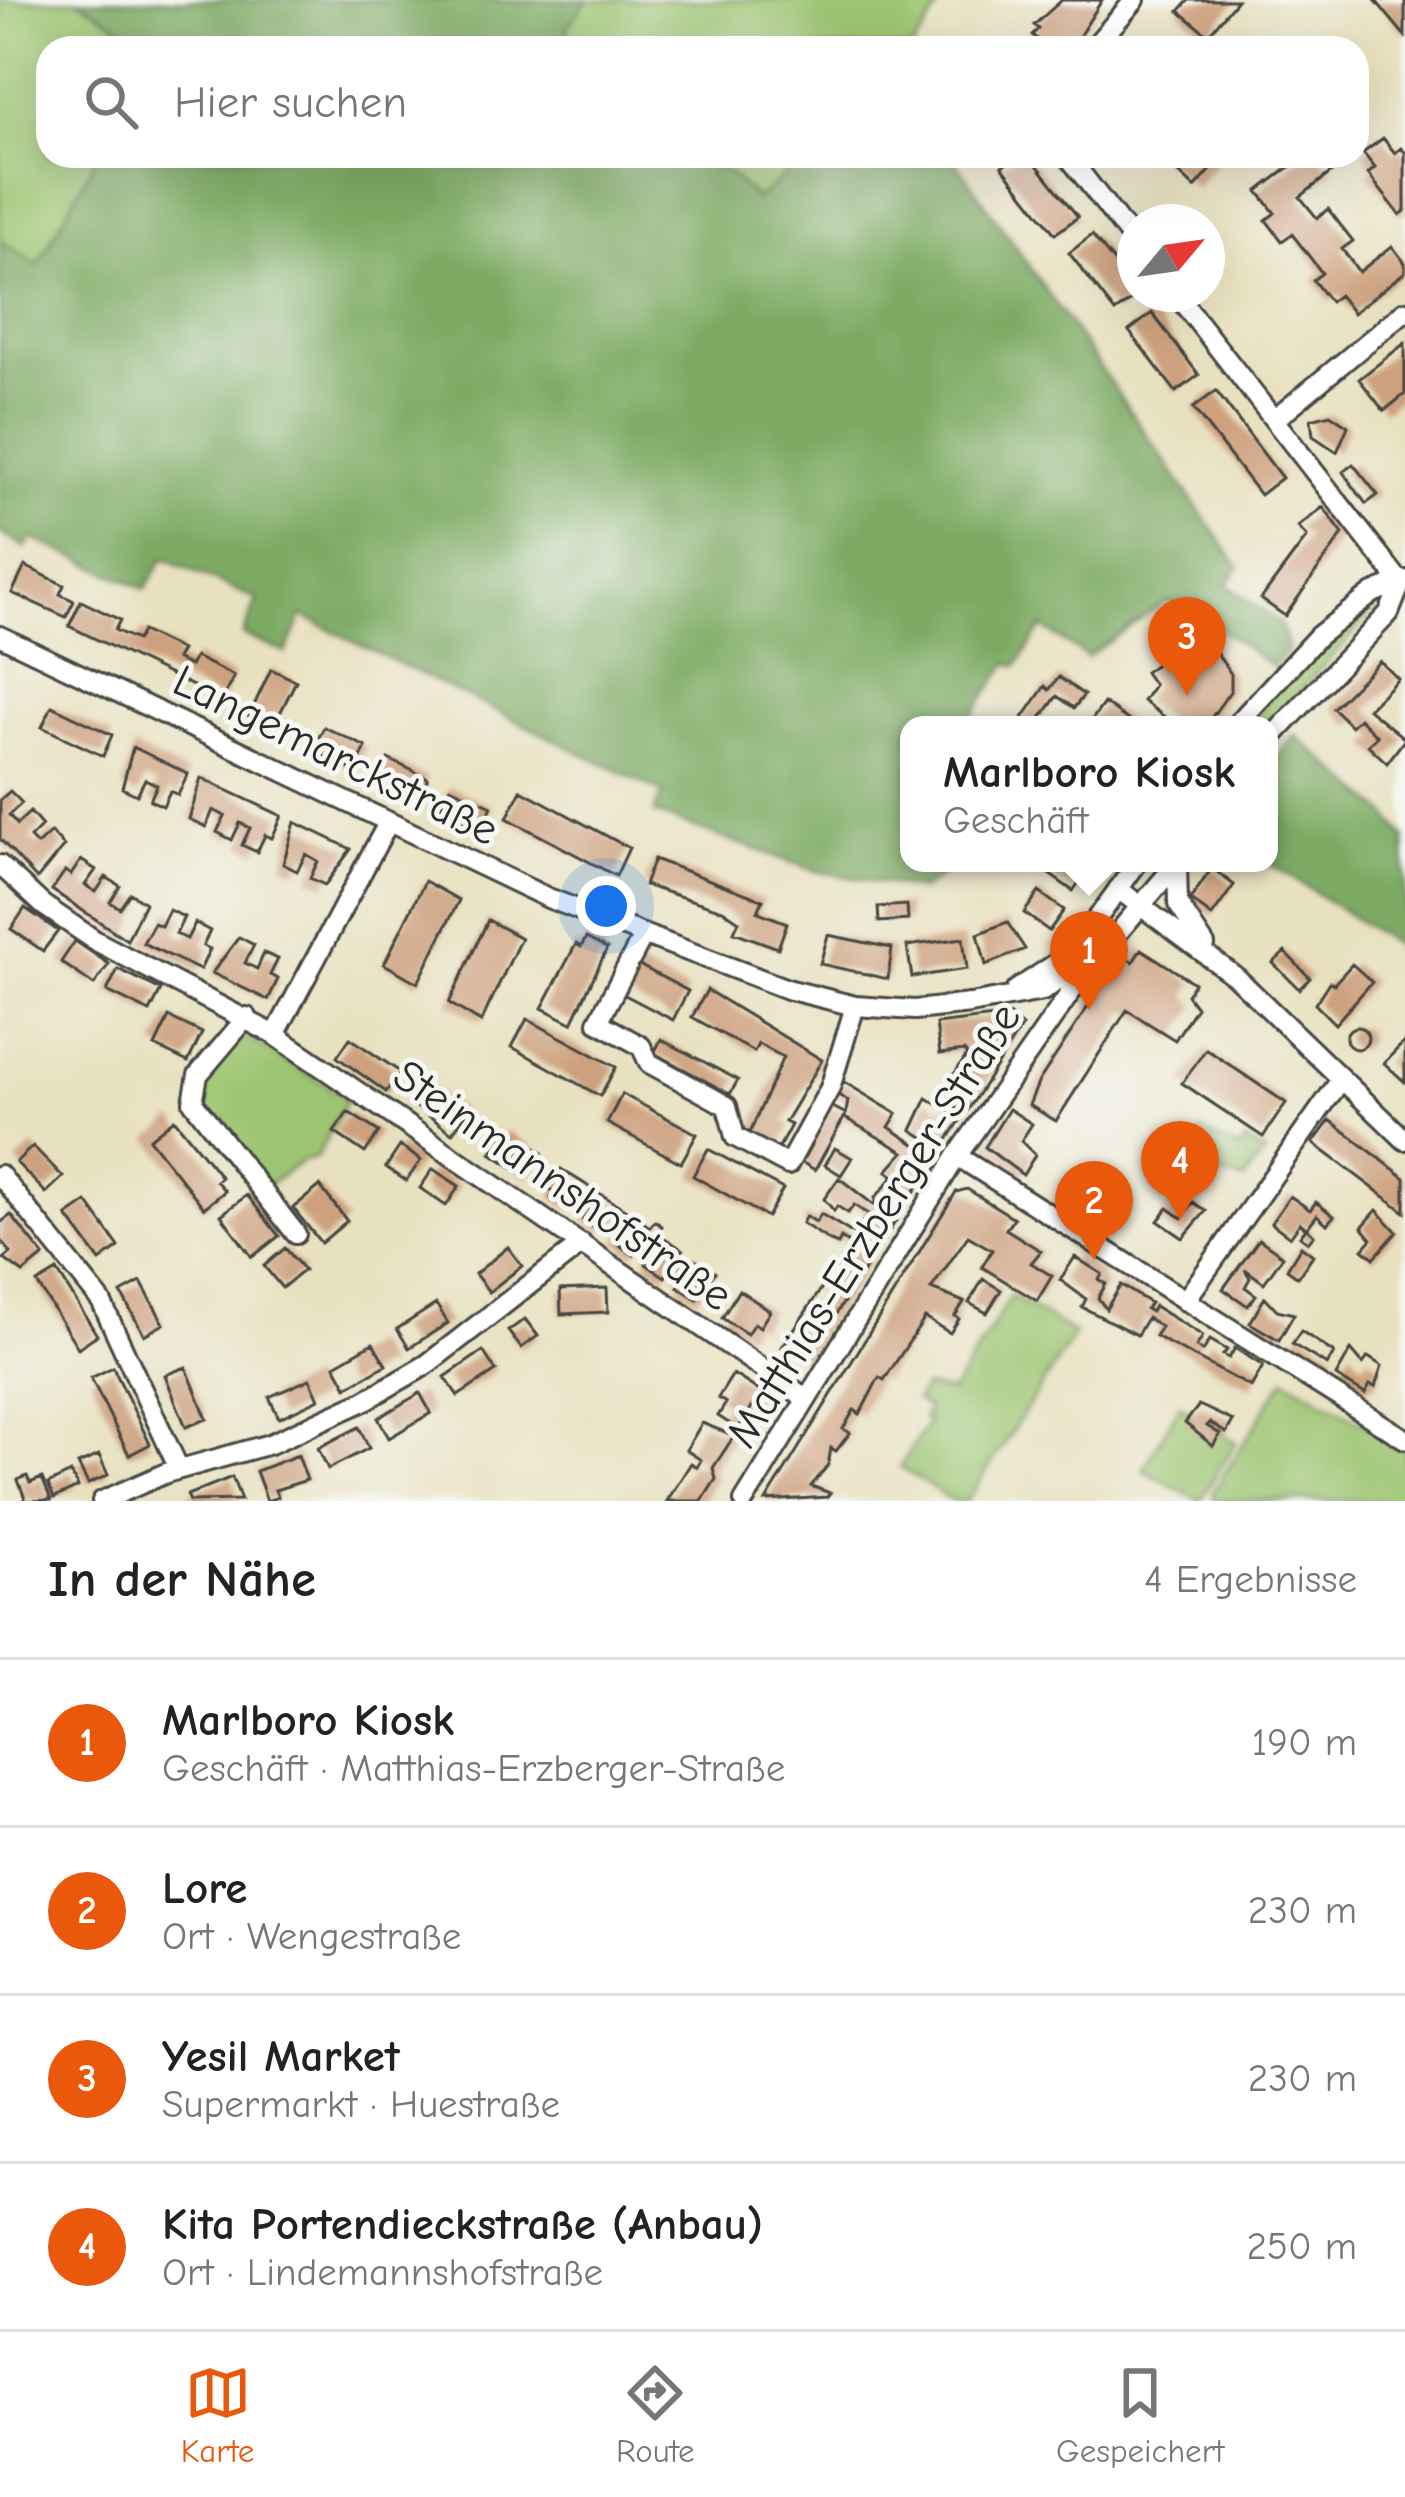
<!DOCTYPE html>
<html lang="de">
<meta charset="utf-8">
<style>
body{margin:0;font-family:"Comic Neue",sans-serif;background:#f2f2f2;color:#222}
.compass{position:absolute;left:1117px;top:204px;width:108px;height:108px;border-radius:50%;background:#fff;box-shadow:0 12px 48px #0002;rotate:61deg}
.you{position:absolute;left:606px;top:906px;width:42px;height:42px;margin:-30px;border:9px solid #fff;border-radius:50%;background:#1a73e8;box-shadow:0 0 0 18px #1a73e833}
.badge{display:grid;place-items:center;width:78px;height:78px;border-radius:50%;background:#ea580c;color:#fff;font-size:39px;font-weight:700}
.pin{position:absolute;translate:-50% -99px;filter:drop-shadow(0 3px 6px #0008)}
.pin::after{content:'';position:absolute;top:63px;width:42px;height:36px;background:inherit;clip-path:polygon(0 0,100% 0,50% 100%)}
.popup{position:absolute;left:900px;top:716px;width:378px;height:156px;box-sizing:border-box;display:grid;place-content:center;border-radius:24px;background:#fff;filter:drop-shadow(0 3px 9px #0005);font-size:39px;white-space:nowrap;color:#767676}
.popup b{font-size:45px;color:#222}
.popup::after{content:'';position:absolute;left:50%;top:100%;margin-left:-24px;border:24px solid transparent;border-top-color:#fff}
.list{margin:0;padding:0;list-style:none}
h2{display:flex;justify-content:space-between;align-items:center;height:156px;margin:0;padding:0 48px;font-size:51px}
h2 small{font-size:39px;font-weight:400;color:#767676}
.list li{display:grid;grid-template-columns:78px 1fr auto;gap:36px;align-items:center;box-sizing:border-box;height:168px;padding:0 48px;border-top:3px solid #e0e0e0}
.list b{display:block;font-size:45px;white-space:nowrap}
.list p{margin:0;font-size:39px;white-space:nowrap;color:#767676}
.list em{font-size:39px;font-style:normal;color:#767676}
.icon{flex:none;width:66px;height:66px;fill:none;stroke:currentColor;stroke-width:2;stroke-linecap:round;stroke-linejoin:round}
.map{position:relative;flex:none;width:1405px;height:1501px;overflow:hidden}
.search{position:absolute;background:#fff;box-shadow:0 12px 48px #0002;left:36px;right:36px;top:36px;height:132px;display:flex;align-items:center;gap:30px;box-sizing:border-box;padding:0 42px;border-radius:36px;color:#767676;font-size:45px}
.sheet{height:828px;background:#fff}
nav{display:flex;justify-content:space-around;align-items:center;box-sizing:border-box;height:168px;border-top:3px solid #e0e0e0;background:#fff;font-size:33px;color:#767676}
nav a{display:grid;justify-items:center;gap:6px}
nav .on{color:#ea580c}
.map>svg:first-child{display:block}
.green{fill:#9cc571;stroke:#64784e;stroke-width:3}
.forest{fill:#7daa63;stroke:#546a47;stroke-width:3}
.building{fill:#cda07e}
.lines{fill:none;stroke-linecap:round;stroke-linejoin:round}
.minor-casing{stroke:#474641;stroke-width:24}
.minor{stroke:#fff;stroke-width:18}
.labels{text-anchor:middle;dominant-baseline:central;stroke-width:10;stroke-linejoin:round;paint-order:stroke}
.street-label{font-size:45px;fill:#2b2b2b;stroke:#f6f6f2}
</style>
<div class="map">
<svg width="1405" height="1501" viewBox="0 0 1405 1501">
<rect width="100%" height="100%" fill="#f6f6f2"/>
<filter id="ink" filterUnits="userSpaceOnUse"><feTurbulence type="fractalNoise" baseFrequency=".00833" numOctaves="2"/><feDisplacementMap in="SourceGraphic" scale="24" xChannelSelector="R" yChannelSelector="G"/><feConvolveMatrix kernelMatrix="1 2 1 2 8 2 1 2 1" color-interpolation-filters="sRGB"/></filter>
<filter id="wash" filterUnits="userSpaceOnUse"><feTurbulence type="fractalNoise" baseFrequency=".004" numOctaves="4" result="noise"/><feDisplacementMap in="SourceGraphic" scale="48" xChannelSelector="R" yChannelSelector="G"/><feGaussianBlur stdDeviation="2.7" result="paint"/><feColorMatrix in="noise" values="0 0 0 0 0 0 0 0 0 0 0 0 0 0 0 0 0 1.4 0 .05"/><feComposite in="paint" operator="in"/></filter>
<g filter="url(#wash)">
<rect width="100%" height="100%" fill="#e8e1c0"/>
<!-- green -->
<path class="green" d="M 0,0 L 79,0 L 153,48 L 48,48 L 48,156 L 97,156 L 38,265 L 0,240 Z
M 587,0 L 944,0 L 913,48 L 586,48 L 565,30 Z
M 708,156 L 808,156 L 757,199 Z
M 1372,603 L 1378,608 L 1268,725 L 1246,725 L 1300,665 Z
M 244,1036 L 348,1098 L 316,1158 L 302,1161 L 266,1186 L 201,1104 L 202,1080 Z
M 1202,1131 L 1238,1149 L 1246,1141 L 1265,1153 L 1244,1180 L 1181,1167 L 1180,1152 Z
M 1011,1296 L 1075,1334 L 967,1501 L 953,1501 L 900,1467 L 928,1422 L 923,1418 L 928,1409 L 916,1400 L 924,1387 L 952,1392 Z
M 1285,1378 L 1405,1448 L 1405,1501 L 1215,1501 L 1213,1492 Z
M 1180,1405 L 1236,1442 L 1200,1501 L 1143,1470 Z"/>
<!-- forest -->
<path class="forest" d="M 79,0 L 587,0 L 565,30 L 586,48 L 153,48 Z
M 97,156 L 708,156 L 757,199 L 808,156 L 952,156 L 1239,567 L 1227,585 L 1280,623 L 1288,650 L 1273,667 L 1194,611 L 1167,601 L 1087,657 L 1042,627 L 1017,666 L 1008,663 L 965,725 L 909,725 L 909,863 L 959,863 L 921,890 L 816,871 L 653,813 L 663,793 L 302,616 L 286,653 L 243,635 L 257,600 L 164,558 L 145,589 L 32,538 L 26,547 L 0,533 L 0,240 L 38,265 Z
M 1295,735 L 1387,814 L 1405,838 L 1405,951 L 1269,863 L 1269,769 Z"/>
<g id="blocks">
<!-- building -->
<path class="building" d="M 1062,0 L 1102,0 L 1075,43 L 1070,39 L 1062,48 L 1048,48 L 1032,35 L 1038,29 L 1034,25 Z
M 1189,0 L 1237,0 L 1208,35 L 1179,11 Z
M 1375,0 L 1405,0 L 1405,36 Z
M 1383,138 L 1395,153 L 1401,148 L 1405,152 L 1405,211 L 1400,215 L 1368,174 L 1375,168 L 1363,153 Z
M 1015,156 L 1030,156 L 1078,217 L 1055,234 L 1002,166 Z
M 1161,156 L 1223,156 L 1195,188 Z
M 1304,156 L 1321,156 L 1333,171 L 1300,197 L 1317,218 L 1328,209 L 1353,241 L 1342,249 L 1359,272 L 1392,246 L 1405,263 L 1405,272 L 1353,313 L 1339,295 L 1330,302 L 1313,280 L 1322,273 L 1292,234 L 1282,241 L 1266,220 L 1275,213 L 1258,191 Z
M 1092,235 L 1140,294 L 1115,312 L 1069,253 Z
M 1152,313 L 1199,375 L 1176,392 L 1129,331 Z
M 1405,343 L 1405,394 L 1384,411 L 1359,379 Z
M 1216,391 L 1282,478 L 1260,495 L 1193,408 Z
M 1330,414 L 1348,426 L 1337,452 L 1313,436 L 1311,419 Z
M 1353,464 L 1378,495 L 1366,504 L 1343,472 Z
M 1323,507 L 1343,534 L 1285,616 L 1261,599 L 1307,537 L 1298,527 Z
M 25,566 L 64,585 L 60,594 L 74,601 L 66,617 L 12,593 Z
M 81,601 L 120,620 L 115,630 L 137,640 L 142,631 L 181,650 L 176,659 L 190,666 L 195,657 L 234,676 L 222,700 L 69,626 Z
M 1202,632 L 1231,674 L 1231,690 L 1206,725 L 1168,725 L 1170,721 L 1143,701 L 1154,685 L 1145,672 Z
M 1380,661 L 1398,679 L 1368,709 L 1405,739 L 1387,763 L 1368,745 L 1377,736 L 1359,718 L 1351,726 L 1333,708 Z
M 271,669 L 296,681 L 273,727 L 249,716 Z
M 1059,677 L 1084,695 L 1074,708 L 1057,696 L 1036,725 L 1018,725 L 1045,686 L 1049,690 Z
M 1104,703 L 1135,725 L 1088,725 Z
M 52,706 L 112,735 L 103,756 L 42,727 Z
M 324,727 L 366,747 L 355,771 L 312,751 Z
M 133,747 L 188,774 L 178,795 L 170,791 L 163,806 L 150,800 L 157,785 L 145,779 L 137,795 L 122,788 Z
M 388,759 L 428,778 L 417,802 L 377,783 Z
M 201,778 L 282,816 L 272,838 L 265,835 L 257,852 L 242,845 L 250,828 L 240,823 L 232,840 L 217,832 L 225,816 L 213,810 L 206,827 L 189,819 Z
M 450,787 L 492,806 L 482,830 L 439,811 Z
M 521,790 L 629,848 L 616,876 L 507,818 Z
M 10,791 L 22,803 L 9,815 L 17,824 L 30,812 L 42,826 L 30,838 L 37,845 L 51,832 L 64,846 L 37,879 L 0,839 L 0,800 Z
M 295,822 L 351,849 L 325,885 L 310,878 L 318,861 L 306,854 L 297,871 L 283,864 Z
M 654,859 L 763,900 L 758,912 L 787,923 L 778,948 L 734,932 L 739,921 L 723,910 L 644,885 Z
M 81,860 L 96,870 L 85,885 L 96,892 L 106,877 L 120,886 L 110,902 L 120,908 L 130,893 L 145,903 L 127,940 L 52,890 L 65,871 L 71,875 Z
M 1057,863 L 1113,863 L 1098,884 L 1084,875 L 1073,891 L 1049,874 Z
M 1212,868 L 1234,885 L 1212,916 L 1190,900 Z
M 425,881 L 459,900 L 418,983 L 384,964 Z
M 1039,892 L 1064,910 L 1049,931 L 1024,913 Z
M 907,905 L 908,920 L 879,922 L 878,907 Z
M 25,908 L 58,931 L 43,951 L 11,929 Z
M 169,910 L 184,917 L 176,934 L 187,939 L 195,923 L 210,931 L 203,946 L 210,949 L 200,970 L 143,943 L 154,923 L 161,926 Z
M 488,920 L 521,938 L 481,1022 L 449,1003 Z
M 1007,922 L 1025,949 L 986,965 L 978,934 Z
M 828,935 L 892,948 L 888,979 L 820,964 Z
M 239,937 L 254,945 L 245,963 L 257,969 L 264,953 L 278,959 L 270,975 L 278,979 L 268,1000 L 212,973 Z
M 586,938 L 607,949 L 572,1023 L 542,1008 L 576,944 L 581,947 Z
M 963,938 L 967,969 L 912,977 L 907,946 Z
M 75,941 L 109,964 L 94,985 L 61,962 Z
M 1141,949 L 1194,983 L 1187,995 L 1196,1007 L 1175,1040 L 1127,1010 L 1056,1121 L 1029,1105 L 1039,1081 L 1122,955 L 1133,962 Z
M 1285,952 L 1310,978 L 1299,989 L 1273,963 Z
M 637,964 L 688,991 L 673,1020 L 621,993 Z
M 1352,964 L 1372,982 L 1335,1024 L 1315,1004 L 1329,982 L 1334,984 Z
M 118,969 L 161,990 L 150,1012 L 107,991 Z
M 707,990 L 822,1060 L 785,1122 L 791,1125 L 777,1151 L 749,1135 L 783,1057 L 758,1044 L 754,1052 L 692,1017 Z
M 1010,1015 L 1022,1026 L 966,1113 L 939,1097 L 967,1055 L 964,1051 L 940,1054 L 936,1024 Z
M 169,1017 L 202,1033 L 188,1062 L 155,1046 Z
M 527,1019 L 616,1067 L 600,1096 L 512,1047 Z
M1346 1038a11 11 0 1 1 22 0a11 11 0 1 1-22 0Z
M 350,1038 L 400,1072 L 386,1092 L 337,1057 Z
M 661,1039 L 738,1080 L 730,1094 L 654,1053 Z
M 1405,1041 L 1405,1082 L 1384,1063 Z
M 1206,1049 L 1286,1103 L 1263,1137 L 1182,1083 Z
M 844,1082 L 897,1114 L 889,1127 L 936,1158 L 806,1361 L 782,1347 L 851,1245 L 841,1238 L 838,1244 L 830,1241 L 802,1223 L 806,1216 L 816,1222 L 821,1214 L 857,1236 L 855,1230 L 869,1215 L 854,1205 L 848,1213 L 837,1206 L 834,1211 L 824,1199 L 839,1178 L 875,1206 L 875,1198 L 894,1176 L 887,1171 L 904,1152 L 845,1118 L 848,1101 L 837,1094 Z
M 428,1086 L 466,1114 L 452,1133 L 414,1105 Z
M 622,1094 L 697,1134 L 681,1163 L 607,1123 Z
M 927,1098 L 961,1119 L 942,1149 L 912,1130 Z
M 831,1106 L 846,1114 L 815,1170 L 801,1162 Z
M 1009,1109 L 1032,1124 L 1021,1141 L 1035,1155 L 1023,1175 L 985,1147 Z
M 348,1112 L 379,1132 L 365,1153 L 334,1132 Z
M 174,1119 L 221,1177 L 216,1181 L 225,1191 L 204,1208 L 149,1139 Z
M 1330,1120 L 1405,1178 L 1405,1212 L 1313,1143 Z
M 507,1130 L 542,1153 L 527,1177 L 491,1153 Z
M 33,1146 L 63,1177 L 46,1193 L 16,1162 Z
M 400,1146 L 421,1160 L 406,1181 L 386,1167 Z
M 835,1148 L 852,1158 L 841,1175 L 825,1165 Z
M 708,1149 L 783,1189 L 767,1217 L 693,1176 Z
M 433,1169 L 459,1186 L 446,1206 L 420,1188 Z
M 561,1169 L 626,1210 L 613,1230 L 606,1226 L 602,1233 L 583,1220 L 595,1202 L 582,1193 L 570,1211 L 551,1198 L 555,1193 L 548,1188 Z
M 320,1186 L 347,1221 L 321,1243 L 293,1208 Z
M 967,1189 L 1014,1218 L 1006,1229 L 1041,1251 L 1031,1263 L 1052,1276 L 1037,1301 L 982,1267 L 992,1250 L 968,1236 L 931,1289 L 964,1302 L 955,1316 L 959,1319 L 950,1333 L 925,1318 L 884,1380 L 879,1377 L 860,1414 L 854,1410 L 843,1429 L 850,1433 L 836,1451 L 831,1448 L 828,1465 L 811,1486 L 830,1493 L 827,1497 L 766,1501 L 956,1192 Z
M 247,1195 L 279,1236 L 252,1257 L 221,1215 Z
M 1290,1196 L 1310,1210 L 1316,1202 L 1334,1216 L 1327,1224 L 1317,1215 L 1307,1228 L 1314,1235 L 1308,1242 L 1300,1236 L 1306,1228 L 1300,1223 L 1290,1237 L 1271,1223 Z
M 87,1202 L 119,1247 L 100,1261 L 67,1216 Z
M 1193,1202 L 1206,1211 L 1183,1238 L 1158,1221 L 1168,1208 L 1182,1218 Z
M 1377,1210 L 1397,1232 L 1374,1258 L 1363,1249 L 1372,1239 L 1362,1227 Z
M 11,1215 L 44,1256 L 23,1273 L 4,1259 L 11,1253 L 0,1239 L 0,1223 Z
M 632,1215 L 650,1227 L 655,1221 L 662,1226 L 657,1233 L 683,1250 L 665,1277 L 646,1264 L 649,1246 L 642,1241 L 634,1255 L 615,1242 Z
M 1259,1239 L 1283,1256 L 1264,1283 L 1245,1269 L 1250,1278 L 1245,1287 L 1256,1295 L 1248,1306 L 1223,1289 Z
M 1301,1246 L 1313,1255 L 1298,1277 L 1287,1269 Z
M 508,1247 L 522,1266 L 489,1292 L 475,1274 Z
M 285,1248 L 304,1270 L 282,1288 L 264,1266 Z
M 689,1256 L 715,1272 L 697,1299 L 678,1287 L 682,1280 L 676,1276 Z
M 1075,1257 L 1102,1274 L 1099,1280 L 1106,1284 L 1098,1298 L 1106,1309 L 1121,1285 L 1150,1303 L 1146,1309 L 1151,1312 L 1154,1306 L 1203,1336 L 1196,1347 L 1203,1351 L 1210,1340 L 1227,1350 L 1223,1355 L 1229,1358 L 1235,1348 L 1263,1366 L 1251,1387 L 1155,1336 L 1161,1327 L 1147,1318 L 1137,1335 L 1082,1307 L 1086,1299 L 1060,1280 Z
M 57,1271 L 97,1335 L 78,1348 L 37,1283 Z
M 983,1279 L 1001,1290 L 987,1313 L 969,1303 Z
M 141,1282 L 164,1324 L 144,1335 L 121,1293 Z
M 607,1288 L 608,1312 L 561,1314 L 560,1290 Z
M 739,1290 L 770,1311 L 760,1327 L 754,1323 L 747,1334 L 722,1318 Z
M 1265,1297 L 1277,1310 L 1294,1314 L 1279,1340 L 1250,1323 Z
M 436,1304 L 448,1323 L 409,1348 L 397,1329 Z
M 525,1319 L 538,1336 L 521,1348 L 508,1331 Z
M 1301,1331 L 1334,1353 L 1327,1365 L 1292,1344 Z
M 373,1343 L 386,1365 L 347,1387 L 335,1365 Z
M 1351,1350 L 1363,1364 L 1368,1357 L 1382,1366 L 1375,1387 L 1370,1385 L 1365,1394 L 1336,1376 Z
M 483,1351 L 496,1371 L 458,1396 L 445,1377 Z
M 113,1367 L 150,1444 L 129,1455 L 91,1378 Z
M 186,1367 L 207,1419 L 186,1427 L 165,1375 Z
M 733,1374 L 761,1392 L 738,1429 L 718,1416 L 726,1403 L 718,1398 Z
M 310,1379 L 319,1399 L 279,1418 L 269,1397 Z
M 420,1393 L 431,1413 L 389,1438 L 378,1418 Z
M 1199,1405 L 1233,1421 L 1226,1433 L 1210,1423 L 1207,1426 L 1220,1434 L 1213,1446 L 1185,1423 Z
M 702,1423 L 734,1436 L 713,1468 L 716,1479 L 702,1501 L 667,1501 L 691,1463 L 697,1467 L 701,1460 L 686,1450 Z
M 359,1427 L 369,1448 L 328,1469 L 318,1448 Z
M 99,1455 L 108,1475 L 88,1484 L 78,1464 Z
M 298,1455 L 307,1480 L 275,1490 L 278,1497 L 267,1501 L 256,1471 Z
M 71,1473 L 78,1487 L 54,1498 L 48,1484 Z
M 27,1476 L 30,1483 L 42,1478 L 51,1500 L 26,1501 L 18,1480 Z
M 232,1477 L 241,1500 L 190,1501 L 187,1495 Z"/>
</g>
</g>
<g filter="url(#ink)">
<use href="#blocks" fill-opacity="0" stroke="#474641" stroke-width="3"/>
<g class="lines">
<!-- minor casing -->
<g class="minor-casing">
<path id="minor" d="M 1093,48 L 1135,0
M 1068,156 L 1135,243
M 1176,294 L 1401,583
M 1274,420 L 1405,311
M 0,636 L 548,898 L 787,989 L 855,1006 L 915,1010 L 970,1004 L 1043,991 L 1104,948
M 1236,725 L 1318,636 L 1373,593 L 1405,580
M 1269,740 L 1389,613 L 1401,583
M 1177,863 L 1178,904 L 1205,945
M 0,865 L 43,905 L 96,941 L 275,1035 L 807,1399
M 1118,889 L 1236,977 L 1405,1140
M 643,936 L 598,1022 L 641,1046 L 649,1063 L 727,1106 L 735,1137 L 788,1165 L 830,1088 L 855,1006
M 1100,954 L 1177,863
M 1076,971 L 1094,923 L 1137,863
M 1016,990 L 1055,964 L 1086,931
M 247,1017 L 198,1075 L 193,1102 L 296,1234
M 275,1035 L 387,825
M 957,1156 L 1405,1439
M 0,1175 L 101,1301 L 179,1469
M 1185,1301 L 1340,1081
M 102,1501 L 166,1473 L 270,1444 L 364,1401 L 426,1365 L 582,1244
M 744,1501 L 957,1156 L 1082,976"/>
</g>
<!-- minor -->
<use href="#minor" class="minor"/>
</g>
</g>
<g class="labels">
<!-- street labels -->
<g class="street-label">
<text transform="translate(336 755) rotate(26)">Langemarckstraße</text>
<text transform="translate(563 1185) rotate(35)">Steinmannshofstraße</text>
<text transform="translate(873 1225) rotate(-58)">Matthias-Erzberger-Straße</text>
</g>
</g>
</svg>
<svg class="compass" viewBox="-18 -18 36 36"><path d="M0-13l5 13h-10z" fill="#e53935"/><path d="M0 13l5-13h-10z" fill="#767676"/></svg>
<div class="you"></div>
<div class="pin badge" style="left:1089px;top:1010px">1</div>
<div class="popup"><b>Marlboro Kiosk</b>Geschäft</div>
<div class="pin badge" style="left:1094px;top:1260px">2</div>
<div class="pin badge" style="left:1187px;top:696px">3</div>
<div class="pin badge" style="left:1180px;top:1220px">4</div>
<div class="search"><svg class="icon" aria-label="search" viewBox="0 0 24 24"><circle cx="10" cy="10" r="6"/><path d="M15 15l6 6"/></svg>Hier suchen</div>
</div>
<section class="sheet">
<h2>In der Nähe<small>4 Ergebnisse</small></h2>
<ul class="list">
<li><span class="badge">1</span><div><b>Marlboro Kiosk</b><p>Geschäft · Matthias-Erzberger-Straße</p></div><em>190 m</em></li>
<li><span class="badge">2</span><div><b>Lore</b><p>Ort · Wengestraße</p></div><em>230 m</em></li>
<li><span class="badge">3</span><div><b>Yesil Market</b><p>Supermarkt · Huestraße</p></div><em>230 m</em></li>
<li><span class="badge">4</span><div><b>Kita Portendieckstraße (Anbau)</b><p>Ort · Lindemannshofstraße</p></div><em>250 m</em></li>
</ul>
</section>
<nav>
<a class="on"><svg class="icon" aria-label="map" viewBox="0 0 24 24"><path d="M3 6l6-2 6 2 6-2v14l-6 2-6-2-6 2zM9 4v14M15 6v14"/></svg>Karte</a>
<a><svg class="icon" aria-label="directions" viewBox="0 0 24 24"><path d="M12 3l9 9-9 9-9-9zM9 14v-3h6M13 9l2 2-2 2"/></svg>Route</a>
<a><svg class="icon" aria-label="saved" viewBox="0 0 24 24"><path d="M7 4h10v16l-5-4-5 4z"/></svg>Gespeichert</a>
</nav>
